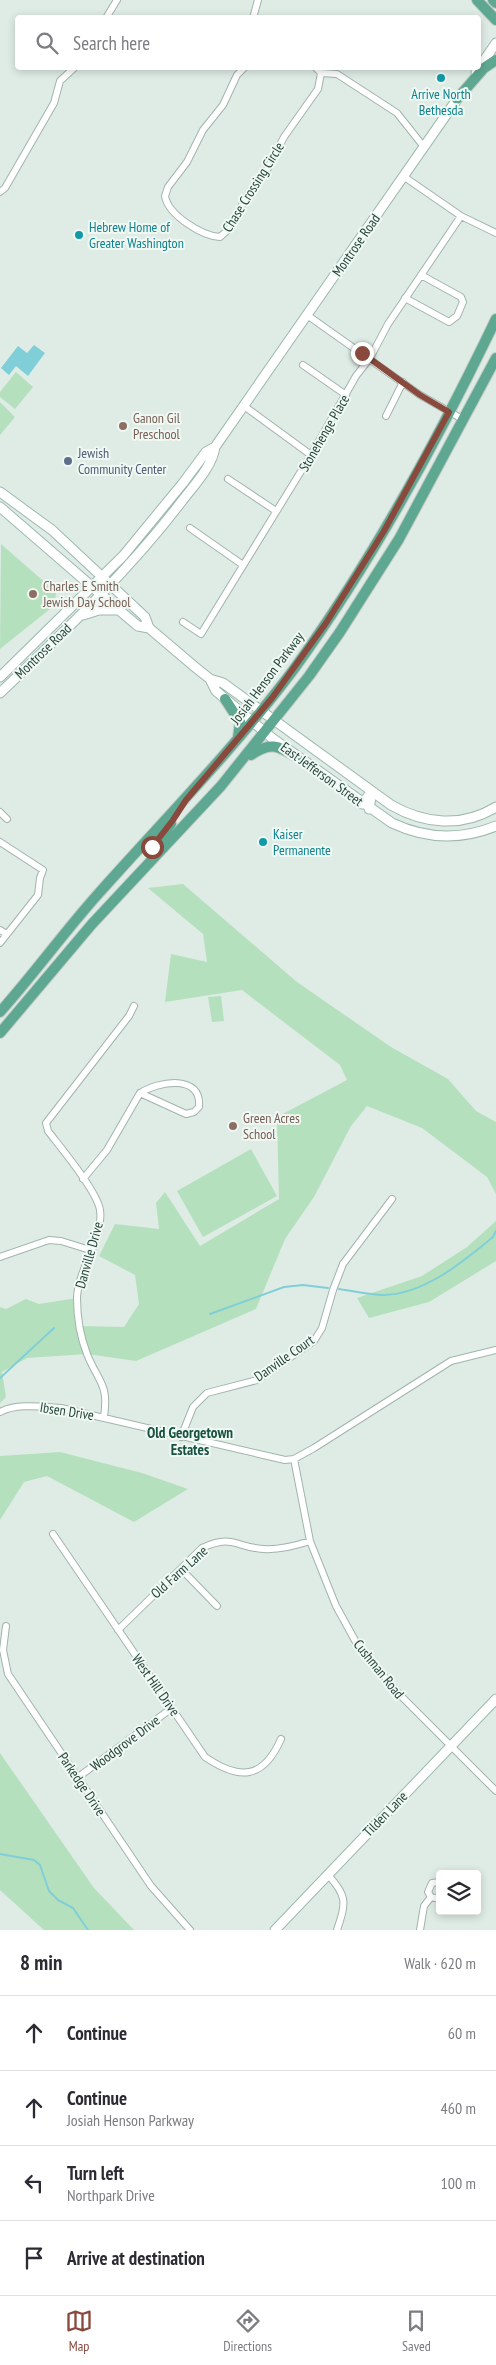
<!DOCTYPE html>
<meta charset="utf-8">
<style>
body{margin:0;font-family:"PT Sans Narrow",sans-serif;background:#f7f7f7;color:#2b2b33}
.controls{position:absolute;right:15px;bottom:15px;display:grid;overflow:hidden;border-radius:5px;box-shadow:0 2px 8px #0003}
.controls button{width:45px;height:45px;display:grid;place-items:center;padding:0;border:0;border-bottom:1px solid #e1e1e2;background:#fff;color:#2b2b33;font:25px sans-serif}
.stop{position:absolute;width:15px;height:15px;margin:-11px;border:4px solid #8a493d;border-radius:50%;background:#fff}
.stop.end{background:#8a493d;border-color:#fff;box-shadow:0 1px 5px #0008}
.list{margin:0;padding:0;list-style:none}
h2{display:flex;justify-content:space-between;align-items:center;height:65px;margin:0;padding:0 20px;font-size:21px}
h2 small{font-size:16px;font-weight:400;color:#7c7c81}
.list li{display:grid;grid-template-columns:32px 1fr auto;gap:15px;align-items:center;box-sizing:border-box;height:75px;padding:0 20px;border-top:1px solid #e1e1e2}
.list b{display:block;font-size:19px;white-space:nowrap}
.list p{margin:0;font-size:16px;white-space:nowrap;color:#7c7c81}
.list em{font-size:16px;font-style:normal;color:#7c7c81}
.icon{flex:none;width:28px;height:28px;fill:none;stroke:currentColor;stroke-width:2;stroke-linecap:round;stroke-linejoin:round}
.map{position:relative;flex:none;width:496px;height:1930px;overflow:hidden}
.search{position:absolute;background:#fff;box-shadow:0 2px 8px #0003;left:15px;right:15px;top:15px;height:55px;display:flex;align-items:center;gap:12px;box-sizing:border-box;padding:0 18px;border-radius:5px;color:#7c7c81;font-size:19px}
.sheet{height:365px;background:#fff}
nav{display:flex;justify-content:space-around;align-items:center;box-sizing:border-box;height:70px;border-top:1px solid #e1e1e2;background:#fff;font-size:14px;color:#7c7c81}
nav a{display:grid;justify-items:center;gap:2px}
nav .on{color:#8a493d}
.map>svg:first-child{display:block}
.green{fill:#b5e0be}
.water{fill:#80cfd8}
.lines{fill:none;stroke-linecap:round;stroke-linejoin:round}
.stream{stroke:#80cfd8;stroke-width:2}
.street-casing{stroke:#a1b4ac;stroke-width:8}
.secondary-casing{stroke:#9cb9ad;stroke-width:11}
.primary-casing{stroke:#c0c9c6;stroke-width:12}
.street{stroke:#fff;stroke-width:6}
.secondary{stroke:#fff;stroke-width:9}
.primary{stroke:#5ea790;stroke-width:10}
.route{stroke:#8a493d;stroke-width:6}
.culture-dot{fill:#0f9aa8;stroke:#f0f8f3;stroke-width:2}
.education-dot{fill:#8d6e63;stroke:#f0f8f3;stroke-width:2}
.service-dot{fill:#5c6f8a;stroke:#f0f8f3;stroke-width:2}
.labels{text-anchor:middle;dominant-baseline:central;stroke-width:4;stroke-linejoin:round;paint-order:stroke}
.culture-label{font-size:14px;fill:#0d838f;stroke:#f0f8f3;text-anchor:start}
.street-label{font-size:14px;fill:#1e3e34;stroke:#f0f8f3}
.education-label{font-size:14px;fill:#785e54;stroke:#f0f8f3;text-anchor:start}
.service-label{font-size:14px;fill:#4e5e75;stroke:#f0f8f3;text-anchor:start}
.neighbourhood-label{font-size:15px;font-weight:bold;fill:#185241;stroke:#f0f8f3}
</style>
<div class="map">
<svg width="496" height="1930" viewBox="0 0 496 1930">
<rect width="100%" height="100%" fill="#dfece5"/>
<!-- green -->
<path class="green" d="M 16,372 L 33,387 L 15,409 L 0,397 L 0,392 Z
M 0,402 L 15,417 L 0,435 Z
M 1,544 L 56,592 L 55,605 L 0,649 Z
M 183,884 L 297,982 L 391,1047 L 448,1079 L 476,1111 L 496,1122 L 496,1194 L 487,1177 L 422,1128 L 367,1106 L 351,1126 L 314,1197 L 285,1239 L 256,1309 L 136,1361 L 87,1354 L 27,1358 L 2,1372 L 6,1397 L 0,1403 L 0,1307 L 6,1309 L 26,1299 L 39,1304 L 77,1298 L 79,1326 L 124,1327 L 139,1304 L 135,1275 L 99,1256 L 115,1224 L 159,1229 L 156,1203 L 165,1192 L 200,1246 L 279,1199 L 277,1117 L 347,1080 L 340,1065 L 242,990 L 165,1002 L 171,954 L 207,962 L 203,934 L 148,888 Z
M 221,996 L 224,1021 L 212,1022 L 208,997 Z
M 251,1149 L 277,1196 L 203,1237 L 177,1191 Z
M 496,1221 L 496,1261 L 429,1302 L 369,1318 L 357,1298 L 422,1276 L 467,1247 Z
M 60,1452 L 142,1473 L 188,1489 L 134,1522 L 47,1476 L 24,1482 L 0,1520 L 0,1456 Z
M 0,1753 L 94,1888 L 134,1930 L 44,1930 L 0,1890 Z"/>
<!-- water -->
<path class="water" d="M 34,345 L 45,353 L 28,376 L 16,366 L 9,375 L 1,368 L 18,346 L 27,353 Z"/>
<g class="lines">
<!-- stream -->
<path class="stream" d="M 339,1289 C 353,1291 367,1294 381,1295 C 422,1296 463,1262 493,1237 L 496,1231
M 210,1314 L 284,1287 L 303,1285 L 328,1288
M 0,1378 L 54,1328
M 0,1854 L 34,1860 L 40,1865 L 49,1891 L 58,1900 L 73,1908 L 88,1930"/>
<!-- street casing -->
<g class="street-casing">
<path id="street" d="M 106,18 L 117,0
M 253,18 L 258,0
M 244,68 L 237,75 L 223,105 L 203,130 L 187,162 L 168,187 L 165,196 C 168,215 202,236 220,237 L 230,228 L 245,199 L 268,168 L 284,137 L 318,89 L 321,73
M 316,68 L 321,73 L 337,74 L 397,113 L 424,147
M 403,176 L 461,216 L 496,233
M 0,192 L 5,188 L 54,103 L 60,81 L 74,68
M 405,298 L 449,322 L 457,316 L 463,302 L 461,297 L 421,275
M 307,315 L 420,395 L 464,420
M 303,365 L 346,395
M 244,406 L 311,455
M 386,416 L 403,382
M 228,479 L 276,511
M 190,528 L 243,565
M 183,622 L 201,634 L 311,455 L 356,376 L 370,358 L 388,324 L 461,216
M 0,812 L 7,819
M 0,842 L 43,870 L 40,878 L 38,895 L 0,943
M 0,930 L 7,934
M 83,1179 L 107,1150 L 140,1093 C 159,1081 202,1074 199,1107 L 194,1112 L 186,1114 L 140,1093
M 0,1257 L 49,1240 L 61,1241 L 90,1250
M 0,1412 C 17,1403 42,1407 61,1408 L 285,1460 L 294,1459 L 314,1448 L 451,1361 L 496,1350
M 104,1417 C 109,1383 98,1382 87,1354 C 80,1336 77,1316 77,1298 C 78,1268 104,1240 100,1210 C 97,1191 61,1148 48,1131 L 46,1123 L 129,1016 L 134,1006
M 181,1437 L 193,1407 L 207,1393 L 257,1380 L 314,1341 L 322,1328 L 333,1290 L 343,1264 L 392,1199
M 294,1459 L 310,1541 L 336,1606 L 357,1644 L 399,1694 L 496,1791
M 53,1534 L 205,1757 C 239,1780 263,1780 281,1739
M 181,1569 L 217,1606
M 6,1626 L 3,1650 L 8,1674 L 151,1886 L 190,1930
M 118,1630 L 202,1548 C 233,1534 235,1547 263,1549 C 280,1550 295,1546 310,1541
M 77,1778 L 172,1708
M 327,1874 C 348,1896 346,1903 337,1930
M 440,1882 L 432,1883 L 428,1892 L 431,1897 L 440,1899
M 420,1930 L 424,1906 L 431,1897"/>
</g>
<!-- secondary casing -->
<g class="secondary-casing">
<path id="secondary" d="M 476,72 L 496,43
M 0,492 L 52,530 L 145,617 L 149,628 L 195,667 L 210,679 L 223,683 L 391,805 C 424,824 462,828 496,807
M 0,507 L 119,610 L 138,626 L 149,628
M 83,615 L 99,610 L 119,610
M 0,677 L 123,556 L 183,483 L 206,452 L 215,447 L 460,95
M 210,679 L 216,691 L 272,738 L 392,823 C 426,839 462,840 496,826
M 0,693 C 64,632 128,572 182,501 C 194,485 212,467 215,447
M 362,804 L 372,791 L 369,809
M 275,1930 L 496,1699"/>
</g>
<!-- primary casing -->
<g class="primary-casing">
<path id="primary" d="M 477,0 L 496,20
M 493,0 L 496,3
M 457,99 L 484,68 L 496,60
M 225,699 L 240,722 L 238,738
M 251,755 C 271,741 278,746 297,757
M 153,859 L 153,847 L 171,824
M 0,1012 C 34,974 64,932 99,893 C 165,819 234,749 294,669 C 373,560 438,440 496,319
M 0,1033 L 92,924 L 221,786 L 309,676 L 340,632 L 399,539 L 496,358"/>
</g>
<!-- street -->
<use href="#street" class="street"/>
<!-- secondary -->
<use href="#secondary" class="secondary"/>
<!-- primary -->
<use href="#primary" class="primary"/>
</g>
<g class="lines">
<!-- route -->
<path class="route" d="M 152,847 L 173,820 L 186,800 L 272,698 L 326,623 L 384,531 L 449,412 L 420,395 L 362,353"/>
</g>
<!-- markers -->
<g class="culture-dot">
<circle cx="441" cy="78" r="5"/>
<circle cx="79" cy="235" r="5"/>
<circle cx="263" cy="842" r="5"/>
</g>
<g class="education-dot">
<circle cx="123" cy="426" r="5"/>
<circle cx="33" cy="594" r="5"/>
<circle cx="233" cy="1126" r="5"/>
</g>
<circle class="service-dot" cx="68" cy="461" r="5"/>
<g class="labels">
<!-- culture labels -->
<g class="culture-label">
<text x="441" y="94" text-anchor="middle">Arrive North<tspan x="441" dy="16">Bethesda</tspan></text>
<text x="89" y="227">Hebrew Home of<tspan x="89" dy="16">Greater Washington</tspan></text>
<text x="273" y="834">Kaiser<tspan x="273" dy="16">Permanente</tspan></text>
</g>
<!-- street labels -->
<g class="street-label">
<text transform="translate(253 187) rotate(-58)">Chase Crossing Circle</text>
<text transform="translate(356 245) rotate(-55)">Montrose Road</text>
<text transform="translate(324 433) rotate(-60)">Stonehenge Place</text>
<text transform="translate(43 651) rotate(-44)">Montrose Road</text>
<text transform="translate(267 678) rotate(-53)">Josiah Henson Parkway</text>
<text transform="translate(322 774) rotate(36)">East Jefferson Street</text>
<text transform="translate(89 1255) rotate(-74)">Danville Drive</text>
<text transform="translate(284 1358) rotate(-35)">Danville Court</text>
<text transform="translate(67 1411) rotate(9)">Ibsen Drive</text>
<text transform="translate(179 1572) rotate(-42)">Old Farm Lane</text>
<text transform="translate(379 1669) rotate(51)">Cushman Road</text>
<text transform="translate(156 1685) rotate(55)">West Hill Drive</text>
<text transform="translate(125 1743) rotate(-37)">Woodgrove Drive</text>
<text transform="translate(82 1784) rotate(56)">Parkedge Drive</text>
<text transform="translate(385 1814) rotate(-46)">Tilden Lane</text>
</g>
<!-- education labels -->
<g class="education-label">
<text x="133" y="418">Ganon Gil<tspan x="133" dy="16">Preschool</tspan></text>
<text x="43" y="586">Charles E Smith<tspan x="43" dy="16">Jewish Day School</tspan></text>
<text x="243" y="1118">Green Acres<tspan x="243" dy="16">School</tspan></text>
</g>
<!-- service labels -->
<g class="service-label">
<text x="78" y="453">Jewish<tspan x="78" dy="16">Community Center</tspan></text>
</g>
<!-- neighbourhood labels -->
<g class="neighbourhood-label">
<text x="190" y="1432">Old Georgetown<tspan x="190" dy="17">Estates</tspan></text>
</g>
</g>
</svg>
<div class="controls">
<button><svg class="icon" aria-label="layers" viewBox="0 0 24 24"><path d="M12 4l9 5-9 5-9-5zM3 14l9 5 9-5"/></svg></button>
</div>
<div class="stop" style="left:152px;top:847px"></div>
<div class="stop end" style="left:362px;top:353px"></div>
<div class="search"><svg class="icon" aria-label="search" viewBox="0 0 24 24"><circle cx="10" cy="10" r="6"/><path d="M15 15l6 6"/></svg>Search here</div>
</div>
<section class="sheet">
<h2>8 min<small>Walk · 620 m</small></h2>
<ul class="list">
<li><svg class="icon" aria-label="ahead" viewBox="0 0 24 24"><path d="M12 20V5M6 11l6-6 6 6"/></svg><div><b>Continue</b></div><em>60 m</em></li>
<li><svg class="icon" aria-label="ahead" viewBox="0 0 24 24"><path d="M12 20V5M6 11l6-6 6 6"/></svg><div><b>Continue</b><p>Josiah Henson Parkway</p></div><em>460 m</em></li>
<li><svg class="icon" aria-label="left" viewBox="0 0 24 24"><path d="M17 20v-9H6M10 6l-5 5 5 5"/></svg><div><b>Turn left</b><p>Northpark Drive</p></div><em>100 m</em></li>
<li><svg class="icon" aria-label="arrive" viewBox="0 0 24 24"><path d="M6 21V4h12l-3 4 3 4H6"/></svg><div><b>Arrive at destination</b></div></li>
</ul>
</section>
<nav>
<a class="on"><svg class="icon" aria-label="map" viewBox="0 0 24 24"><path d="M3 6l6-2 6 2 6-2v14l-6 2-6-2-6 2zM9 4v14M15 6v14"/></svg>Map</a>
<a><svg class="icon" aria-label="directions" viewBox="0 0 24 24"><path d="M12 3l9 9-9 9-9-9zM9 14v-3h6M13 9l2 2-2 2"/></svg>Directions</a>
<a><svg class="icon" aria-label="saved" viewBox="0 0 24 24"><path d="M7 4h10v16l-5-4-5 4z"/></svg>Saved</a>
</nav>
